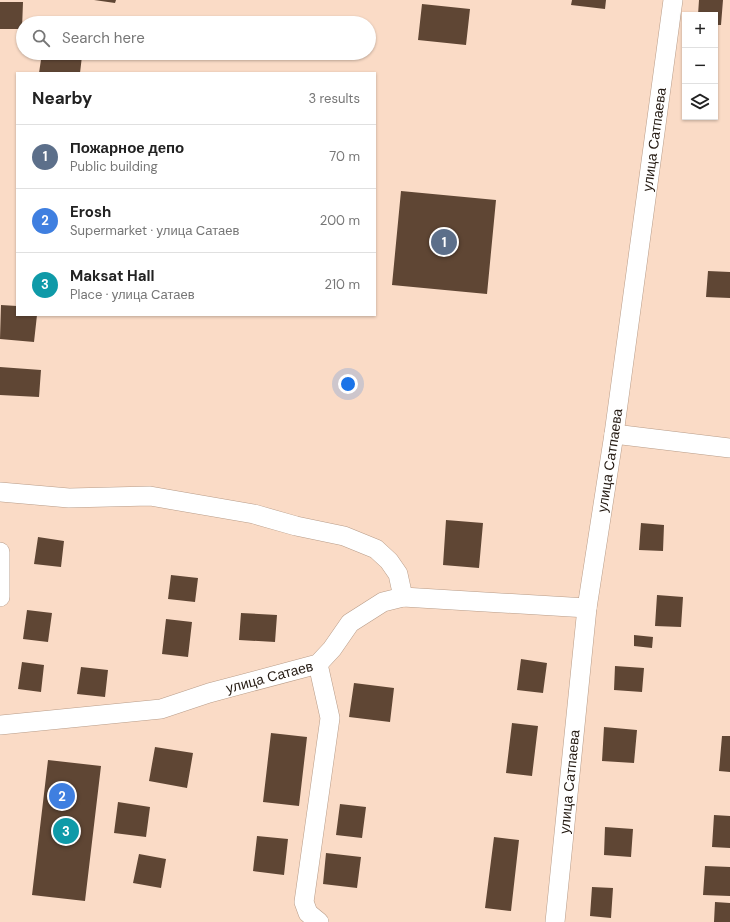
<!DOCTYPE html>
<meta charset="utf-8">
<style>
body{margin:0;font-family:"DM Sans",sans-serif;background:#f6f6f6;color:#222}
.controls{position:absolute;right:12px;top:12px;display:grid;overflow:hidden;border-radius:0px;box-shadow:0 1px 3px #0004}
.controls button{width:36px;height:36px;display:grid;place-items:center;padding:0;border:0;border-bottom:1px solid #e0e0e0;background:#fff;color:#222;font:20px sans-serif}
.you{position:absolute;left:348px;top:384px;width:14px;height:14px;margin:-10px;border:3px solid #fff;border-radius:50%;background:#1a73e8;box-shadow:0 0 0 6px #1a73e833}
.badge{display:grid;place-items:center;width:26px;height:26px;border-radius:50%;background:#1a73e8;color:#fff;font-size:13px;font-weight:700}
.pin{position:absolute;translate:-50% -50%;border:2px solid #fff;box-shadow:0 1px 4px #0006}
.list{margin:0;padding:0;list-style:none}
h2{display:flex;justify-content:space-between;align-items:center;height:52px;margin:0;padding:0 16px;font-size:17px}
h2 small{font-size:13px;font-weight:400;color:#767676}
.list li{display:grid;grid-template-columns:26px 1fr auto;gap:12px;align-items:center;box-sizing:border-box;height:64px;padding:0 16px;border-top:1px solid #e0e0e0}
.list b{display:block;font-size:15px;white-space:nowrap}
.list p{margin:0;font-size:13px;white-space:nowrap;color:#767676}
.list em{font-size:13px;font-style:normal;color:#767676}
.icon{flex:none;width:22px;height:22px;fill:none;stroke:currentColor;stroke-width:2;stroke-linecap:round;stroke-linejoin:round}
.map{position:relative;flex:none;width:730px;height:922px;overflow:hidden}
.search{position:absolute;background:#fff;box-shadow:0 1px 3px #0004;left:16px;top:16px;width:360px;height:44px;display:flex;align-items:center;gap:10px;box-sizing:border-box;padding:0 14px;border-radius:22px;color:#767676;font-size:15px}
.panel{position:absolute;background:#fff;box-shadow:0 1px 3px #0004;left:16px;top:72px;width:360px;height:244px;border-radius:0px}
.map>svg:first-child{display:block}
.building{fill:#5f4634}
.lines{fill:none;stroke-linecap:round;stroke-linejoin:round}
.minor-casing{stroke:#b89c88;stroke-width:20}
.minor{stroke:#fff;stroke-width:19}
.labels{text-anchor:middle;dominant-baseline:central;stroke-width:4;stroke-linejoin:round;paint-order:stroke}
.street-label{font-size:14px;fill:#251b13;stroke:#fff}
</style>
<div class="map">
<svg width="730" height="922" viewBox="0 0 730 922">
<rect width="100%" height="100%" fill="#fadbc6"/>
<!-- building -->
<path class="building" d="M 94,0 L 116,0 L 115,3 Z
M 572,0 L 606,0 L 605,9 L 571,5 Z
M 699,0 L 723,0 L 721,25 L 715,25 L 715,15 L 698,15 Z
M 0,2 L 23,2 L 22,29 L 0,29 Z
M 422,4 L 470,9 L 466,45 L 418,40 Z
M 42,53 L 82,56 L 80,73 L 39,73 Z
M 401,191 L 496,200 L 487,294 L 392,285 Z
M 708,271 L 730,272 L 730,298 L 706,297 Z
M 1,305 L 17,306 L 17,315 L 37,315 L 34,342 L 0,339 Z
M 0,367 L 41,370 L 39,397 L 0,395 Z
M 446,520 L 483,523 L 479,568 L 443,565 Z
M 641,523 L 664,525 L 663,551 L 639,550 Z
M 38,537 L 64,541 L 61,567 L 34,564 Z
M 171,575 L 198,578 L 195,602 L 168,599 Z
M 657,595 L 683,597 L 681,627 L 655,626 Z
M 27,610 L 52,613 L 48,642 L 23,639 Z
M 241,613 L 277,615 L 275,642 L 239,640 Z
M 166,619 L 192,622 L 188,657 L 162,654 Z
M 634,635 L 653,637 L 652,648 L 634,646 Z
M 521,659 L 547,663 L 543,693 L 517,690 Z
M 22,662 L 44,665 L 41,692 L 18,689 Z
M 615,666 L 644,668 L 642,692 L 614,690 Z
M 81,667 L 108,670 L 105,697 L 77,694 Z
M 354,683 L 394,688 L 390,722 L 349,717 Z
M 512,723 L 538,726 L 532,776 L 506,773 Z
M 604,727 L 637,730 L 634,763 L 602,761 Z
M 271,733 L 307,737 L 299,806 L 263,802 Z
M 722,736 L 730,736 L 730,772 L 719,771 Z
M 155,747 L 193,753 L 187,788 L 149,781 Z
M 48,760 L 101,766 L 85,901 L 32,895 Z
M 118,802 L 150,807 L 146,837 L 114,833 Z
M 340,804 L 366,807 L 362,838 L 336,835 Z
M 714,815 L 730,816 L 730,848 L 712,847 Z
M 605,827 L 633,829 L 631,857 L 604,855 Z
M 257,836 L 288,839 L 284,875 L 253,871 Z
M 494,837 L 519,840 L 511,911 L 485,908 Z
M 326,853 L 361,857 L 357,888 L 323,884 Z
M 139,854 L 166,859 L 161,888 L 133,883 Z
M 705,866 L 730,867 L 730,896 L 703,895 Z
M 592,887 L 613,888 L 611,918 L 590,916 Z
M 715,902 L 730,903 L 730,922 L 714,922 Z"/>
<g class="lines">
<!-- minor casing -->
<g class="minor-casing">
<g id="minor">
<path d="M 614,434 L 730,448"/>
<path d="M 0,492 L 69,498 L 150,496 L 254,514 L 296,526 L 344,536 L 376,549 L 389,561 L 398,574 L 403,597"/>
<path d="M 0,552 L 0,597"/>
<path d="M 318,664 L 330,718 L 304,902 L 308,913 L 319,922"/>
<path id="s1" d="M 0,725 L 161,709 L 209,693 L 318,664 L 332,649 L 350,623 L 383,602 L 403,597 L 587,608"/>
<path id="s2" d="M 555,922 L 587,608 L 614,434 L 673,0"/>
</g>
</g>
<!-- minor -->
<use href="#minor" class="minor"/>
</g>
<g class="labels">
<!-- street labels -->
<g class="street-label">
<text stroke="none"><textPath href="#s2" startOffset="789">улица Сатпаева</textPath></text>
<text stroke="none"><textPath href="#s2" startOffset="465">улица Сатпаева</textPath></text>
<text stroke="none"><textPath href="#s1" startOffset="275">улица Сатаев</textPath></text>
<text stroke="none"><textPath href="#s2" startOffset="141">улица Сатпаева</textPath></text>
</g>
</g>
</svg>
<div class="controls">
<button>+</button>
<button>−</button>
<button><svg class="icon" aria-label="layers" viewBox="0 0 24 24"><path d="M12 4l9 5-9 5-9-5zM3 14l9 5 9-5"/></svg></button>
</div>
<div class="you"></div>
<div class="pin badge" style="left:444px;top:242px;background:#5c6f8a">1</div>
<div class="pin badge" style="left:62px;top:796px;background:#3f7fe0">2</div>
<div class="pin badge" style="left:66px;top:831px;background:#0f9aa8">3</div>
<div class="search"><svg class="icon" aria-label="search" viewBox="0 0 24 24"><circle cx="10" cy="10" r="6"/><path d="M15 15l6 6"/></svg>Search here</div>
<section class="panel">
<h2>Nearby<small>3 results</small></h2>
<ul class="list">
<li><span class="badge" style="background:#5c6f8a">1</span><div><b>Пожарное депо</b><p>Public building</p></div><em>70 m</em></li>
<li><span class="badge" style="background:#3f7fe0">2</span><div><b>Erosh</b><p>Supermarket · улица Сатаев</p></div><em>200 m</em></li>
<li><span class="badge" style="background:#0f9aa8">3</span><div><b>Maksat Hall</b><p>Place · улица Сатаев</p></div><em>210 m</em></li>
</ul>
</section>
</div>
